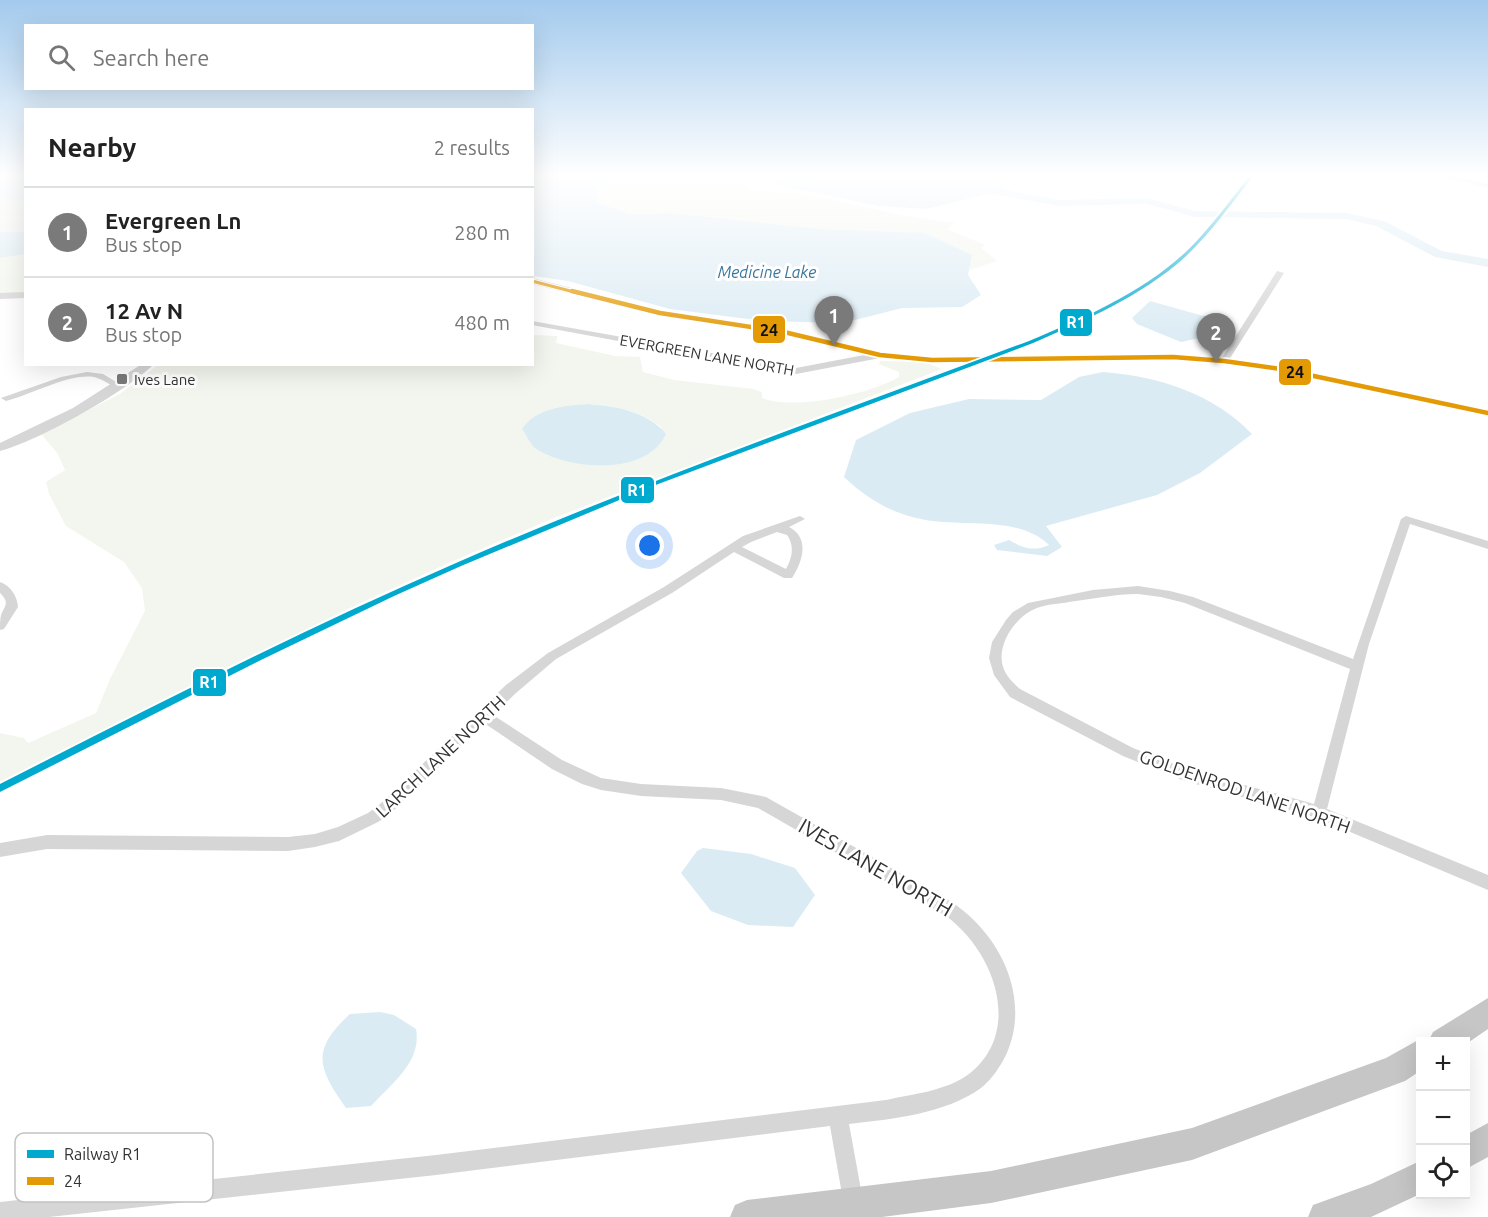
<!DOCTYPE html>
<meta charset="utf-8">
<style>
body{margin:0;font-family:Ubuntu,sans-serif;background:#f6f6f6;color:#222}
.controls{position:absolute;right:18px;bottom:18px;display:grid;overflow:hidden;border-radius:0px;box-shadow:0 6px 24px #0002}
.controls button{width:54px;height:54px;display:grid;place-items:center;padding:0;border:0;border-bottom:2px solid #e0e0e0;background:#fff;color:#222;font:30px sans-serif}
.you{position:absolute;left:650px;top:546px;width:21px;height:21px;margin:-15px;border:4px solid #fff;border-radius:50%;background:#1a73e8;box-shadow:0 0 0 9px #1a73e833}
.badge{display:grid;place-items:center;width:39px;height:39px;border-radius:50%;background:#7a7a7a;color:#fff;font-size:20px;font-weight:700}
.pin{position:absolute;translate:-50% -50px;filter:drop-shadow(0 2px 3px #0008)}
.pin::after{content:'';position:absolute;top:32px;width:21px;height:18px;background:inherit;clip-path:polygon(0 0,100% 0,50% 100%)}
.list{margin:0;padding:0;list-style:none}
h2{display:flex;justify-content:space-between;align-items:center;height:78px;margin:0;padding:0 24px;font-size:26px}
h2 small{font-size:20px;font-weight:400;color:#767676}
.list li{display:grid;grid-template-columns:39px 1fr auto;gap:18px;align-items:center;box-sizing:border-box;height:90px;padding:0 24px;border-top:2px solid #e0e0e0}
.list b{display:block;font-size:22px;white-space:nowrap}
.list p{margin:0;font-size:20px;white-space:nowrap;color:#767676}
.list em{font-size:20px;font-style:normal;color:#767676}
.icon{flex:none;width:33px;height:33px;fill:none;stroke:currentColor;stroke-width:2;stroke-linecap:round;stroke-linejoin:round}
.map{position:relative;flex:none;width:1488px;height:1217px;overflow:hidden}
.search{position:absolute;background:#fff;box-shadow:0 6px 24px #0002;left:24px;top:24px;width:510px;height:66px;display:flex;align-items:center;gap:15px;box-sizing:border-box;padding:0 21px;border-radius:0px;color:#767676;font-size:22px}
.panel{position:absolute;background:#fff;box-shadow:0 6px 24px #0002;left:24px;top:108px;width:510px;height:258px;border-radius:0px}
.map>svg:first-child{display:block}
.green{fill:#f3f6ee;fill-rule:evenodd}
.water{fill:#dbebf4}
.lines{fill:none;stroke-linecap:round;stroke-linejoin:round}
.river{fill:#dbebf4;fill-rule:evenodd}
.minor{fill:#d6d6d6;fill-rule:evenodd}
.tertiary{fill:#d6d6d6;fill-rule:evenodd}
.trunk{fill:#c6c6c6;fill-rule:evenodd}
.bus-1-far1-casing{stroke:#fff;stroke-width:5}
.bus-1-casing{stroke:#fff;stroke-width:8}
.bus-1-far1{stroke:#e39a05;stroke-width:3}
.bus-1{stroke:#e39a05;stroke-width:4.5}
.rail-1-casing{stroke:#fff;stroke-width:4}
.rail-1{fill:#00a9ce;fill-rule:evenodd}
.poi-dot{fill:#7a7a7a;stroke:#fff;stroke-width:2}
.labels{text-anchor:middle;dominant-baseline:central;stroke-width:6;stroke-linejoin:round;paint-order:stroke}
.far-street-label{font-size:15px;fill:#323232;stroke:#fff}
.far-poi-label{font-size:15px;fill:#323232;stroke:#fff;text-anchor:start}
.far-water-label{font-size:16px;font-style:italic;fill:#39769c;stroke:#fff}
.street-label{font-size:18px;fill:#323232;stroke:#fff}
.near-street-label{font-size:21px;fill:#323232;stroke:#fff}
.key{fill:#fff;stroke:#c2c2c2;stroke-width:1.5}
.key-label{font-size:16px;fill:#323232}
.line-badge{stroke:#fff;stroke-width:2}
.badge-label{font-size:16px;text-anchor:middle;font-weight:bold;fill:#fff}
.pale-badge-label{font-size:16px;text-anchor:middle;font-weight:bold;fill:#111}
</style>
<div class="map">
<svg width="1488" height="1217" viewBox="0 0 1488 1217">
<rect width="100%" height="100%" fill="#fff"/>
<!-- green -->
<path class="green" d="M 635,174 L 744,174 L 747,178 L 747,187 L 754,190 L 821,197 L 900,215 L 955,223 L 947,229 L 985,245 L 981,248 L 997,261 L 969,270 L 972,255 L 925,233 L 820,229 L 671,213 L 629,214 L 597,202 L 598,187 L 622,176 Z
M 0,199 L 25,201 L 25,294 L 0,296 Z
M 533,335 L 557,336 L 556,343 L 615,356 L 640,357 L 643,372 L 674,380 L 753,389 L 762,392 L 762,398 C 793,411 871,394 899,377 L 899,372 L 879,364 L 880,361 L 924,362 L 942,369 L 554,518 L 451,562 L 352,607 L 0,783 L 0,733 L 24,738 L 28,743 L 96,713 L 110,679 L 145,611 L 142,588 L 124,562 L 66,526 L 49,494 L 46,482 L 65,470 L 58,454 L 41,434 L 120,394 L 158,365 L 532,364 ZM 587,404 C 612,406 641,410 661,427 L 619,464 L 599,465 L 565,460 L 553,409 Z"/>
<!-- water -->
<path class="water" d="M 0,174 L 25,174 L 25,201 L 0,199 Z
M 533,174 L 635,174 L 622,176 L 598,188 L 597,202 L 629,214 L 671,213 L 820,229 L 925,233 L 972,255 L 968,275 L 981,295 L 962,307 L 902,308 L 843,323 L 764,321 L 670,309 L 568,281 L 533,276 Z
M 747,174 L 983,174 L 999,177 L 1001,188 L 1033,198 L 987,194 L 927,209 L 879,206 L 786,187 Z
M 0,232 L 25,232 L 25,254 L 0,258 Z
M 1150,301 L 1207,317 L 1209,323 L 1204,337 L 1181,342 L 1137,324 L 1132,318 Z
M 1103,372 C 1158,376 1214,394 1252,434 L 1200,473 L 1157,495 L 1046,526 L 1062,547 L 1047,556 L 997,550 L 994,545 L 1009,540 C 1022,548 1035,552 1049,545 C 1020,517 971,526 933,521 C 898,517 869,501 844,477 L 856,440 L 910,413 L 969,399 L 1041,400 L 1079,377 Z
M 587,404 C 614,406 648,411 666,434 C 647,477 567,470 535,448 C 530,444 526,434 522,429 C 536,408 564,406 587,404 Z
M 703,848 L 751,854 L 795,868 L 815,895 L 793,927 L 748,925 L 711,911 L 681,873 L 697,851 Z
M 380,1012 L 394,1015 L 416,1029 C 422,1062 392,1083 371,1106 L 346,1108 C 317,1067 311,1050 350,1014 Z"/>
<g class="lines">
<!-- river -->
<path class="river" d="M 1005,190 L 1058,200 L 1147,198 L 1195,211 L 1346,213 L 1384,221 L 1442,251 L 1488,259 L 1488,267 L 1435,257 L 1376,226 L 1346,219 L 1195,217 L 1147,204 L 1058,206 L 1001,195 L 1001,191 Z"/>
<!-- minor -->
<path class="minor" d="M 1277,271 L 1284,273 L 1227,363 L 1221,363 L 1220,361 Z
M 532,321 L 796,368 L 880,352 L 884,355 L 880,358 L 796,374 L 532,325 Z
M 87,372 L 103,374 L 123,386 L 119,389 L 116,388 C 109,384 102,379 94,377 C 69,373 31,395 6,401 L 1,398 L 61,377 Z
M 800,516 L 805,519 L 789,527 C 810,538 803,561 792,578 L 784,578 L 734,552 L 672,593 L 556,659 L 516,693 L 493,715 L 562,760 L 601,778 L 641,784 L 721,788 L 766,797 L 950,901 C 1000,933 1032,998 1006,1055 C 1000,1067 992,1079 981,1088 C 945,1114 892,1119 849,1124 L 866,1217 L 846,1217 L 830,1126 L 436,1175 L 49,1217 L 0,1217 L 0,1202 L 436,1155 L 886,1100 C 913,1094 946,1091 969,1074 C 1024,1031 994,951 946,916 L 758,808 L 721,800 L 641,796 L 601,790 L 582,784 L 552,769 L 484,723 L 389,815 L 378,822 L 339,841 L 315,847 L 288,851 L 47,849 L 0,857 L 0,843 L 47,835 L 288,837 L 315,834 L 338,827 L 368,813 L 379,805 L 506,685 L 548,653 L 664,587 L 743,536 ZM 777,532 L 787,535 C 795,546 792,558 786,569 L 742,547 L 751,542 Z
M 1406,516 L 1488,541 L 1488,549 L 1410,524 L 1369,644 L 1327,809 L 1488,875 L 1488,890 L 1317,818 L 1185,781 L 1123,756 L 1010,697 L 994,675 L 989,658 L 992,642 L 1006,620 L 1013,612 L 1028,603 L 1093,590 L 1138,586 L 1170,591 L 1193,597 L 1353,659 L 1401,519 ZM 1138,594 L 1161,597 L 1185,603 L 1350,669 L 1314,804 L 1187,769 L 1133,748 L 1020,689 C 1013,683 1006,676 1003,667 C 996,644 1016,616 1037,608 C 1047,604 1059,604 1069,602 C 1092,599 1115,594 1138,594 Z
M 0,582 C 11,586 17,596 18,607 L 4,629 L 0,630 C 0,626 0,619 1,615 C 5,605 10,603 0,593 Z"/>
<!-- tertiary -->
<path class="tertiary" d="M 1433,174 L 1446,174 L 1488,184 L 1488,188 Z
M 532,278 L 660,310 L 784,329 L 880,352 L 932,357 L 1173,354 L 1224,358 L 1281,366 L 1488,410 L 1488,416 L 1281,372 L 1224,364 L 1173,360 L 932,363 L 880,358 L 784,335 L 660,316 L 532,284 Z
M 26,292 L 26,298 L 0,299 L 0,293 Z
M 142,364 L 154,364 C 126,392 38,441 0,451 L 0,443 L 73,408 Z"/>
<!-- trunk -->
<path class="trunk" d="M 1488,998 L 1488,1029 L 1466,1044 L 1466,1042 L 1428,1042 L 1433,1032 Z
M 1420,1039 L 1426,1042 L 1420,1042 L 1420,1071 L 1405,1081 L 1192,1160 L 991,1203 L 882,1217 L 730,1217 L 735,1205 L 747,1200 L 991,1171 L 1192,1128 L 1386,1058 Z
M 1488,1123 L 1488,1157 L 1466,1169 L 1466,1135 Z
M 1420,1161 L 1420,1194 L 1371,1217 L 1308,1217 L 1313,1205 L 1371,1184 Z"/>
<!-- bus-1-far1 casing -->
<g class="bus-1-far1-casing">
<path id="bus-1-far1" d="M 532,281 L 578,293"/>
</g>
<!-- bus-1 casing -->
<g class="bus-1-casing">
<path id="bus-1" d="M 572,291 L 660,313 L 784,332 L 880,355 L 932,360 L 1173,357 L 1224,361 L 1281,369 L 1488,413"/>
</g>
<!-- bus-1-far1 -->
<use href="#bus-1-far1" class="bus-1-far1"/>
<!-- bus-1 -->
<use href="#bus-1" class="bus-1"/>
<!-- rail-1 casing -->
<g class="rail-1-casing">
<path id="rail-1" d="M 1251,174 L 1255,174 C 1232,203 1211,233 1184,258 C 1140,297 1086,320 1033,343 L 653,486 L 461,566 L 394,596 L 263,659 L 0,792 L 0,784 C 151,707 302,630 456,563 C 644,481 837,413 1029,341 C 1086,317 1144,292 1189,249 C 1212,226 1231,199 1251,174 Z"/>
</g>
<!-- rail-1 -->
<use href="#rail-1" class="rail-1"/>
</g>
<!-- sky -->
<linearGradient id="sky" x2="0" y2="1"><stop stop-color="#a3caed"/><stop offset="0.51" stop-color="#fff"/><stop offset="1" stop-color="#fff" stop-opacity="0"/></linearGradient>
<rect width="1488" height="344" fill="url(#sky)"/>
<!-- markers -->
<rect class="poi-dot" x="116" y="373" width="12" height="12" rx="3"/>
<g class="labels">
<!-- far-street labels -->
<g class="far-street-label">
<text transform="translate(707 355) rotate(10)">EVERGREEN LANE NORTH</text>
</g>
<!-- far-poi labels -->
<g class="far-poi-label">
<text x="134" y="379">Ives Lane</text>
</g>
<!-- far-water labels -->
<g class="far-water-label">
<text x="767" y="272">Medicine Lake</text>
</g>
<!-- street labels -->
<g class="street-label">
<text transform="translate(440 756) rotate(-43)">LARCH LANE NORTH</text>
<text transform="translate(1245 791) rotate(19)">GOLDENROD LANE NORTH</text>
</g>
<!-- near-street labels -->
<g class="near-street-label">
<text transform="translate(876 867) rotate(30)">IVES LANE NORTH</text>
</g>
</g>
<!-- legend -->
<rect x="15" y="1133" width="198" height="69" rx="9" class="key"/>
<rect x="27" y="1150" width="27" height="8" fill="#00a9ce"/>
<rect x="27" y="1177" width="27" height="8" fill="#e39a05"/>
<g class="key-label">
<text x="64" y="1160">Railway R1</text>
<text x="64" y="1187">24</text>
</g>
<g class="line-badge">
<rect x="1059" y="308" width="34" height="29" rx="6" fill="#00a9ce"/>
<rect x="752" y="315" width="34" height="29" rx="6" fill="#e39a05"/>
<rect x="1278" y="358" width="34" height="28" rx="6" fill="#e39a05"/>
<rect x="620" y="476" width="35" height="28" rx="6" fill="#00a9ce"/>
<rect x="192" y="668" width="35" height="29" rx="6" fill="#00a9ce"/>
</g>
<g class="badge-label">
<text x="1076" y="328">R1</text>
<text x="637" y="496">R1</text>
<text x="209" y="688">R1</text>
</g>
<g class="pale-badge-label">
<text x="769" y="336">24</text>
<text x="1295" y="378">24</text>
</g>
</svg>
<div class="controls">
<button>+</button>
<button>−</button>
<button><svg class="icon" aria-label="locate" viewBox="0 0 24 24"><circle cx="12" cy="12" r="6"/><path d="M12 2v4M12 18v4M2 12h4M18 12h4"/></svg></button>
</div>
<div class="you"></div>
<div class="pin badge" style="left:834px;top:346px">1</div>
<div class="pin badge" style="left:1216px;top:363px">2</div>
<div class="search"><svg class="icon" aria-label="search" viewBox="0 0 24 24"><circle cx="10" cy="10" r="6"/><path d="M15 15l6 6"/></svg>Search here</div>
<section class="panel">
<h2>Nearby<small>2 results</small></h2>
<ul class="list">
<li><span class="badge">1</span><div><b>Evergreen Ln</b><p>Bus stop</p></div><em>280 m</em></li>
<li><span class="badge">2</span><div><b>12 Av N</b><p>Bus stop</p></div><em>480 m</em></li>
</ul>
</section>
</div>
